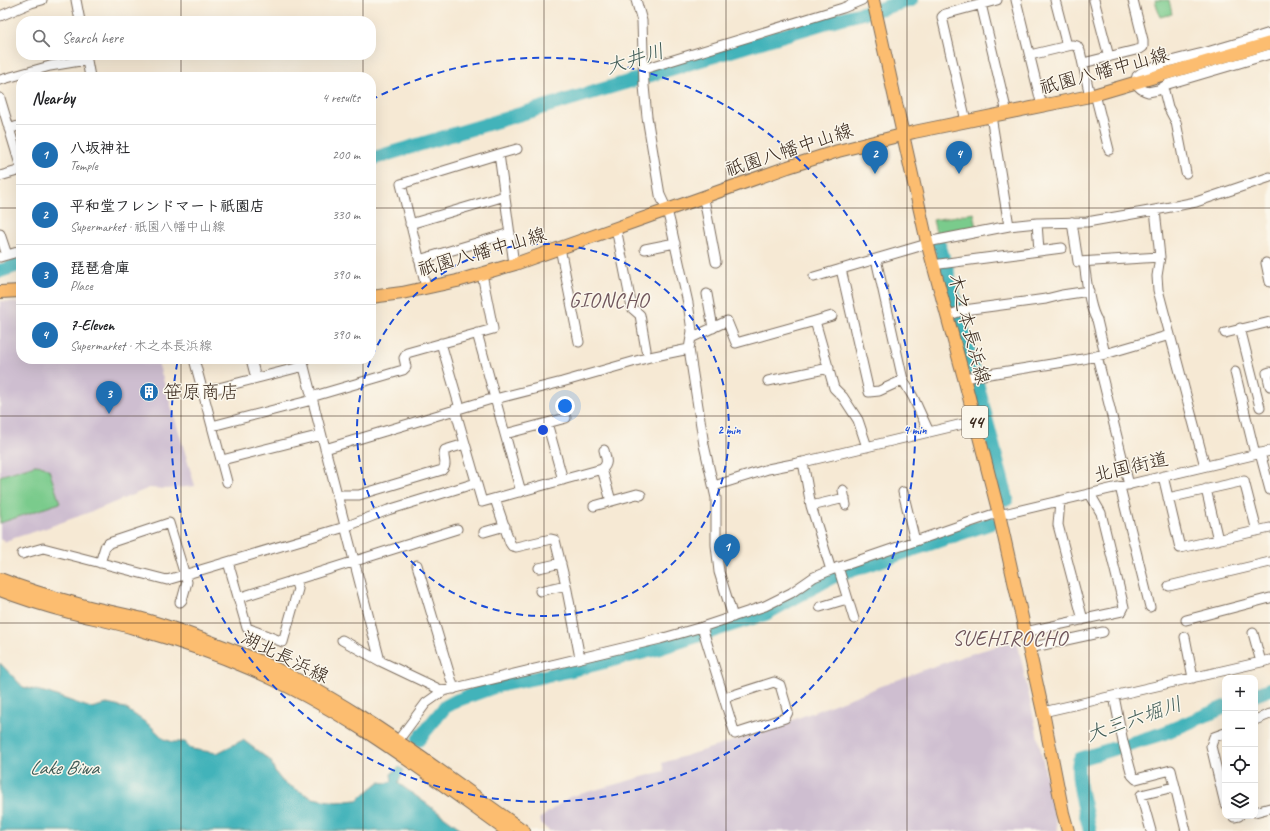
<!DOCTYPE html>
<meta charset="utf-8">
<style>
body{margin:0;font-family:Caveat,"Klee One",sans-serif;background:#f6f6f6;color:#202124}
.controls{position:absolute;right:12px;bottom:12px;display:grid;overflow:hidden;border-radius:8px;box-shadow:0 4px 16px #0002}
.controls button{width:36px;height:36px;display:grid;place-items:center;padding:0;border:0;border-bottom:1px solid #e0e0e0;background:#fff;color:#202124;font:20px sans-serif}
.you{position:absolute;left:565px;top:406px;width:14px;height:14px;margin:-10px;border:3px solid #fff;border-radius:50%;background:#1a73e8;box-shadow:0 0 0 6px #1a73e833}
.badge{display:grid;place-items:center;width:26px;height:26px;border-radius:50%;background:#1f6fb2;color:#fff;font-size:13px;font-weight:700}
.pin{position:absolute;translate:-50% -33px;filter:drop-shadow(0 1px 2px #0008)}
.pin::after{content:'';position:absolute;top:21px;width:14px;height:12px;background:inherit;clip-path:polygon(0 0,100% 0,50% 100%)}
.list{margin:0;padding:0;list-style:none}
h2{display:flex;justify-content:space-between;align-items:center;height:52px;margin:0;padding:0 16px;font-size:17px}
h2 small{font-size:13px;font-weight:400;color:#757577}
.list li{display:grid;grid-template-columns:26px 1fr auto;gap:12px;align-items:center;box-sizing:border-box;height:60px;padding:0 16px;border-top:1px solid #e0e0e0}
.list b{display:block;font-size:15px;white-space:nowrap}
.list p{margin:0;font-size:13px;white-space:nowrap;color:#757577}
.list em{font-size:13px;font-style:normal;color:#757577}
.icon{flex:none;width:22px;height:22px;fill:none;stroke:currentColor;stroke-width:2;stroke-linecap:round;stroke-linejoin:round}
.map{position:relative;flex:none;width:1270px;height:831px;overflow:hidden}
.search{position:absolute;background:#fff;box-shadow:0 4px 16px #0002;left:16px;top:16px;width:360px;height:44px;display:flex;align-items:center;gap:10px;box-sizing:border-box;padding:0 14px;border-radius:16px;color:#757577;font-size:15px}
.panel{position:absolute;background:#fff;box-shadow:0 4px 16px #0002;left:16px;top:72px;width:360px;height:292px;border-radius:16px}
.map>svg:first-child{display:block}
.industrial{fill:#cebed0}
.green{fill:#7acb8c;stroke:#5a7a55}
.water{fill:#43b3ba;stroke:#3f6e6c}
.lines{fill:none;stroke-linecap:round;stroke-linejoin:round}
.river{stroke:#43b3ba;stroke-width:14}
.minor-casing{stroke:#7c6d5e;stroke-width:11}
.major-casing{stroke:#7c6d5e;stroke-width:14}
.minor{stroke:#fff;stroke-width:9}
.major{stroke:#fcbd6f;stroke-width:12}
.grid{fill:none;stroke:#3b2a1e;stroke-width:1;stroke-opacity:0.55}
.ring{fill:none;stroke:#1d4ed8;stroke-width:2;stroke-dasharray:7 5}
.labels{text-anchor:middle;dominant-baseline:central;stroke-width:3;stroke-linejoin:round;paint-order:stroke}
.shield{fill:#fbf7ec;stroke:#75685c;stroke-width:1}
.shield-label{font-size:18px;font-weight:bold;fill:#3b2a1e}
.street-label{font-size:19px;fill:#3b2a1e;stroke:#fbf7ec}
.poi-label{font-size:19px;fill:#3b2a1e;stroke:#fbf7ec;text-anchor:start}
.water-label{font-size:20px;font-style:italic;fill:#3e5a55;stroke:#fbf7ec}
.quarter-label{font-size:21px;letter-spacing:1px;fill:#6f555b;stroke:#fbf7ec}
.centre{fill:#1d4ed8;stroke:#fbf7ec;stroke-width:2}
.ring-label{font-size:12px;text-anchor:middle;font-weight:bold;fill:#1d4ed8;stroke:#fbf7ec;stroke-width:3;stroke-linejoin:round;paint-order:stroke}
</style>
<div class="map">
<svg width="1270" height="831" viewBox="0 0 1270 831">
<rect width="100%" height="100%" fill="#fbf7ec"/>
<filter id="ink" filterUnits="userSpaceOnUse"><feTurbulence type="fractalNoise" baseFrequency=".025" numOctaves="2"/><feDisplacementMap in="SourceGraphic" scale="8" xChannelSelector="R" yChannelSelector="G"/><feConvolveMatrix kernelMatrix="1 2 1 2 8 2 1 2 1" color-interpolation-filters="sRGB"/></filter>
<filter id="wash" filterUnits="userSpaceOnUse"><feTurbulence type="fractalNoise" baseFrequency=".012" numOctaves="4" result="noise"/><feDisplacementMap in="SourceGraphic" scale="16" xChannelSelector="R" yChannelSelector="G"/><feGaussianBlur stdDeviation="0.9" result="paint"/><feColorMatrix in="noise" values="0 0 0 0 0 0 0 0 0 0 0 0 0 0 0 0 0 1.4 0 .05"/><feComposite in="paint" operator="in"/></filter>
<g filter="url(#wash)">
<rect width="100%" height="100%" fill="#f6e9d4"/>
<!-- industrial -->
<path class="industrial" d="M 0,301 L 21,303 L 21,359 L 157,359 L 195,486 L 167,489 L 149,488 L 101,508 L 46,528 L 14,538 L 6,542 L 3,539 L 0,540 Z
M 1017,640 L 1058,831 L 550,831 L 543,826 L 539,819 L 569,797 L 664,771 L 662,763 L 756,734 L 926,669 L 964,656 Z"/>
<!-- green -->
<path class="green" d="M 1155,0 L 1169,0 L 1172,14 L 1160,17 Z
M 974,213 L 976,227 L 949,232 L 937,237 L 933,220 Z
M 35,465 L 44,466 L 49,470 L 60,503 L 0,523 L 0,476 Z"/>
<!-- water -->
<path class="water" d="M 0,663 L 23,687 L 48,693 L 91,708 L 107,704 L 125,708 L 152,727 L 164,739 L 173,742 L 185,742 L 191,749 L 217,753 L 243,740 L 271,761 L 275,772 L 283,782 L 312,798 L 336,802 L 357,800 L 379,782 L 387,783 L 392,781 L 391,774 L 399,767 L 404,770 L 398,783 L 464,831 L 0,831 Z"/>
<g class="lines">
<!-- river -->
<path class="river" d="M 371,159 L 834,20 L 883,8 L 911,0
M 937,243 L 940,247 L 944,261
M 946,266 L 957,308
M 0,271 L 21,264
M 959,316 L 974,371
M 976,379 L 1007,499
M 1255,695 L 1270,689
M 418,740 L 445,707 L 458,700 L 497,686 L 564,672 L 653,650 L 765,614 L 832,577 L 991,523
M 1090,831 C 1087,818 1073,768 1080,759 L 1164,733 L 1225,707"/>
</g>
</g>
<g filter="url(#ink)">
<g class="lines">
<!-- minor casing -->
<g class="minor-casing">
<path id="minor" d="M 76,0 L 80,21
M 636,0 L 642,21 L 644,86 L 647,117 L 660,195 L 667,210 L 670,222 L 688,303 L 692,331 L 689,349 L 704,445 L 716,498 L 716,545 L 719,572 L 733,617
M 1016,0 L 1042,106
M 1055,0 L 1067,46
M 1094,0 L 1109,57
M 981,4 L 1007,113
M 0,16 L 31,3 L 42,0
M 1270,33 C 1249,40 1228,46 1207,52 C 1188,57 1150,64 1137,76 C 1134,85 1141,90 1148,92 L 1158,90 L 1168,84 L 1270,54
M 86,55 L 90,77
M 1030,55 L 1072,45 L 1077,46 L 1080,51 L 1090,96
M 1083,63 L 1140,49 L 1143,47 L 1143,40 L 1133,0
M 644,69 L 843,8 L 862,0
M 0,80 L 50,66 L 86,60
M 1163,87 L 1168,107 L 1176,122 L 1186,173
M 1095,94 L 1109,150
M 0,98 L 21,168
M 991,116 L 1009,226
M 966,121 L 942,17 L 945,14 L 997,0
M 9,129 L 21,125
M 499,154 L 517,149
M 0,176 L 21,170
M 702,198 L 705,204 L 716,262
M 1155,210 L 1160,257 L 1157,276 L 1158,290 L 1205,466
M 1072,222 L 1078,262 L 1160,257
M 1037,223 L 1039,251
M 410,224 L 505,196
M 616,228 L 632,308 L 640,315 L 646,350
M 0,234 L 7,255
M 927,242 L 1009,226 L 1037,223 L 1087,222 L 1155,210 L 1196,202 L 1270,177
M 560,248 L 579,342
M 645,249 L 675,243
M 0,257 L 21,251
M 419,260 L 510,233
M 1084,262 C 1086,277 1089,308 1097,320 L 1105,354
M 1266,263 L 1270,282
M 932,265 L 1062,248
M 841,269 L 869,392 L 879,391 L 903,380 L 876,259
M 814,277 L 927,244
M 426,287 L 401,184 L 499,154 L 513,257 L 515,264
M 707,294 L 713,328
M 947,316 L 964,310 L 1046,299 L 1062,295 L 1089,291
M 815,321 L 832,316
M 1240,328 L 1260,407
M 477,333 L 521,492
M 1225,333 L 1270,322
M 691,338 L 727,321 L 736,343 L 815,321 L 834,388 L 843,397 L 858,420 L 867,447
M 441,343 L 460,408
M 1097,356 L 1129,485
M 194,359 L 227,482
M 251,359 L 256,378
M 302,359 L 380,661
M 1235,372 L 1255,454
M 1270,372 L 1267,373 L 1270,386
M 964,378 L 1083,359 L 1105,354 L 1170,335
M 903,380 L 913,397 L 929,432
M 768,381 L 829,368
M 203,392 L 304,366
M 311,397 L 403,370 L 406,367 L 404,358 L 407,353 L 493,329 L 482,274
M 495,399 L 562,382 L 650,357 L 689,349
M 455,409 L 482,502 L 602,469 L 611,501
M 547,423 L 566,418
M 212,426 L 312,400
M 505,434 L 547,423 L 563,480
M 325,449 L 495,398
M 1260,453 L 1270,490
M 222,460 L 321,435
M 803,462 L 811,506 L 831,570
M 602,469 C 609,464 606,458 604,450
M 1163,476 L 1180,548 L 1270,528
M 714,486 L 768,469 L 803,462 L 967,423 L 975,419
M 1120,487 L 1150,607
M 1206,489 L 1218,540
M 843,490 L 846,505
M 903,492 L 915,541
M 337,495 L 359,495 L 442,470 C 449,464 441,457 445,450 L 465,444
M 1168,498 L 1244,481 L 1257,531
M 495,499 L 510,543 L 512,546 L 516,547 L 551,539 L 555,540 L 566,585 L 580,658
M 1060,501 L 1058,525 L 1083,620
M 594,506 L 637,494 L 641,495
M 811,506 L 845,498
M 484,532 L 505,526
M 22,554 L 43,548 L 167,580 L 345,527 L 388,510 L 476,483
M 228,562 L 247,628 L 283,642 L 298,589 L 295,580
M 100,563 L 105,547 L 109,543 L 169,523 L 187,582 L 182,600 L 180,602
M 417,565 L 454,689
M 838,567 L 854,619
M 539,568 L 561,563
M 1169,586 L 1270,562
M 540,591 L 566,585
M 238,598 L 457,529
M 820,607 L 847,599
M 1186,620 L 1270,598
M 702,627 L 735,734 L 785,718 L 788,712 L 780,685 L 774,682 L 724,698
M 1025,632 L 1122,611 L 1124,607 L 1101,513 L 1090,494
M 1253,633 L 1261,662
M 1185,637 L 1193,678
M 342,640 L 380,661 L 443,691
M 1029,648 L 1103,632
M 1114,696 L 1123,742 L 1132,775 L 1136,779 L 1171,770 L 1186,831
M 1043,712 L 1270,660
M 1255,720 L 1270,714
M 1225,733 L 1214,737 L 1211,746 L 1225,804
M 394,746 L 426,703 L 443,691 L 660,639 L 702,627 L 765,606 L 791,593 L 814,577 L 831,570 L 991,515 L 1008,513 L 1270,451
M 1255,812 L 1270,808
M 1233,816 L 1234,817 L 1239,816
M 1151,831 L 1141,795 L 1174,787"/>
</g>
<!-- major casing -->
<g class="major-casing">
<path id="major" d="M 873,0 L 927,242 L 964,378 L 999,514 L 1043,712 L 1063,813 L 1068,831
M 0,292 L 21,291
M 371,297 L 402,293 L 457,281 L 515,264 L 788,167 L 838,151 L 914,132 L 1090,96 L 1270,43
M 0,579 C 25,589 51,597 78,604 C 100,610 123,614 146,620 C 178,629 209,641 240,653 C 344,695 433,767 524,831
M 0,590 C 23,599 46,606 69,612 C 92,618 115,622 137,629 C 176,640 214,653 251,669 C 344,709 425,772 507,831"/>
</g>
<!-- minor -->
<use href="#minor" class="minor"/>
<!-- major -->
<use href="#major" class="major"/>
</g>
</g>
<!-- grid -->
<path class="grid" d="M 181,0 L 181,21M 363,0 L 363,21M 544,0 L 544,831M 726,0 L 726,831M 907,0 L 907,831M 1089,0 L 1089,831M 181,55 L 181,77M 363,55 L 363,77M 0,208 L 21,208M 371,208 L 1270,208M 181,359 L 181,831M 363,359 L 363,831M 0,416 L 1270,416M 0,623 L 1270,623"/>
<!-- distance rings -->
<g class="ring">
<circle cx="543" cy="430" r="186"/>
<path d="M371 100A372 372 0 1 1 178 359"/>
</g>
<!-- icons -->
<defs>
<g id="building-disc" transform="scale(1)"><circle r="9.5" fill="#1f6fb2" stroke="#fbf7ec"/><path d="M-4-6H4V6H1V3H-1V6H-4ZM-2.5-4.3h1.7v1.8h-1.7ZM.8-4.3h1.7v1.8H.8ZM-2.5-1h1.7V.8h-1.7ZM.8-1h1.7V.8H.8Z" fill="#fff"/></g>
</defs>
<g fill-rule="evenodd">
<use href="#building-disc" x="149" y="392"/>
</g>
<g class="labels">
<!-- shield labels -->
<rect class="shield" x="962" y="406" width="26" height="32" rx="3"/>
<g class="shield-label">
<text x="975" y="422">44</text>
</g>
<!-- street labels -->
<g class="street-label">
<text transform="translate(1104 71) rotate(-15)">祇園八幡中山線</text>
<text transform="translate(789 150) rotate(-18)">祇園八幡中山線</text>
<text transform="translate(482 252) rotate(-16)">祇園八幡中山線</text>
<text transform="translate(969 329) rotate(75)">木之本長浜線</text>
<text transform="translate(1131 467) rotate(-13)">北国街道</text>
<text transform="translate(285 657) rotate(26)">湖北長浜線</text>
</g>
<!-- poi labels -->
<g class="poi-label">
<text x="163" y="392">笹原商店</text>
</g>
<!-- water labels -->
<g class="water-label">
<text transform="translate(635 59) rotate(-17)">大井川</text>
<text transform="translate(1134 719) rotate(-19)">大三六堀川</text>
<text x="64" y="767">Lake Biwa</text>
</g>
<!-- quarter labels -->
<g class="quarter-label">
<text x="609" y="300">GIONCHO</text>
<text x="1010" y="638">SUEHIROCHO</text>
</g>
</g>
<circle cx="543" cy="430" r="6" class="centre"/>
<g class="ring-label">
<text x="729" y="434">2 min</text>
<text x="915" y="434">4 min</text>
</g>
</svg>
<div class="controls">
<button>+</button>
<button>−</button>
<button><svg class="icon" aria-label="locate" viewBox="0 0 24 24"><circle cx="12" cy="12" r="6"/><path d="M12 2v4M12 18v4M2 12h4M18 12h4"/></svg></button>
<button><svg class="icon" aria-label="layers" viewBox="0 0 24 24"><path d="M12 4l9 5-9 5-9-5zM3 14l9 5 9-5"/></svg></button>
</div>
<div class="you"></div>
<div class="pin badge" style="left:727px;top:567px">1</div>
<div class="pin badge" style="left:875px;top:174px">2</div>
<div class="pin badge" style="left:109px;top:414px">3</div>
<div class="pin badge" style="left:959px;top:174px">4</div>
<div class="search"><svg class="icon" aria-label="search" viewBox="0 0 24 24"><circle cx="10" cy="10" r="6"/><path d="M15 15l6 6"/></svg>Search here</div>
<section class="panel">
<h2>Nearby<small>4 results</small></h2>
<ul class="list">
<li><span class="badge">1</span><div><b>八坂神社</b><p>Temple</p></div><em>200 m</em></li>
<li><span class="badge">2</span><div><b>平和堂フレンドマート祇園店</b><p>Supermarket · 祇園八幡中山線</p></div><em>330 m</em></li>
<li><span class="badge">3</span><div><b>琵琶倉庫</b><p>Place</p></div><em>390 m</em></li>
<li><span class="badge">4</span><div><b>7-Eleven</b><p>Supermarket · 木之本長浜線</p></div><em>390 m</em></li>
</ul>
</section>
</div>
